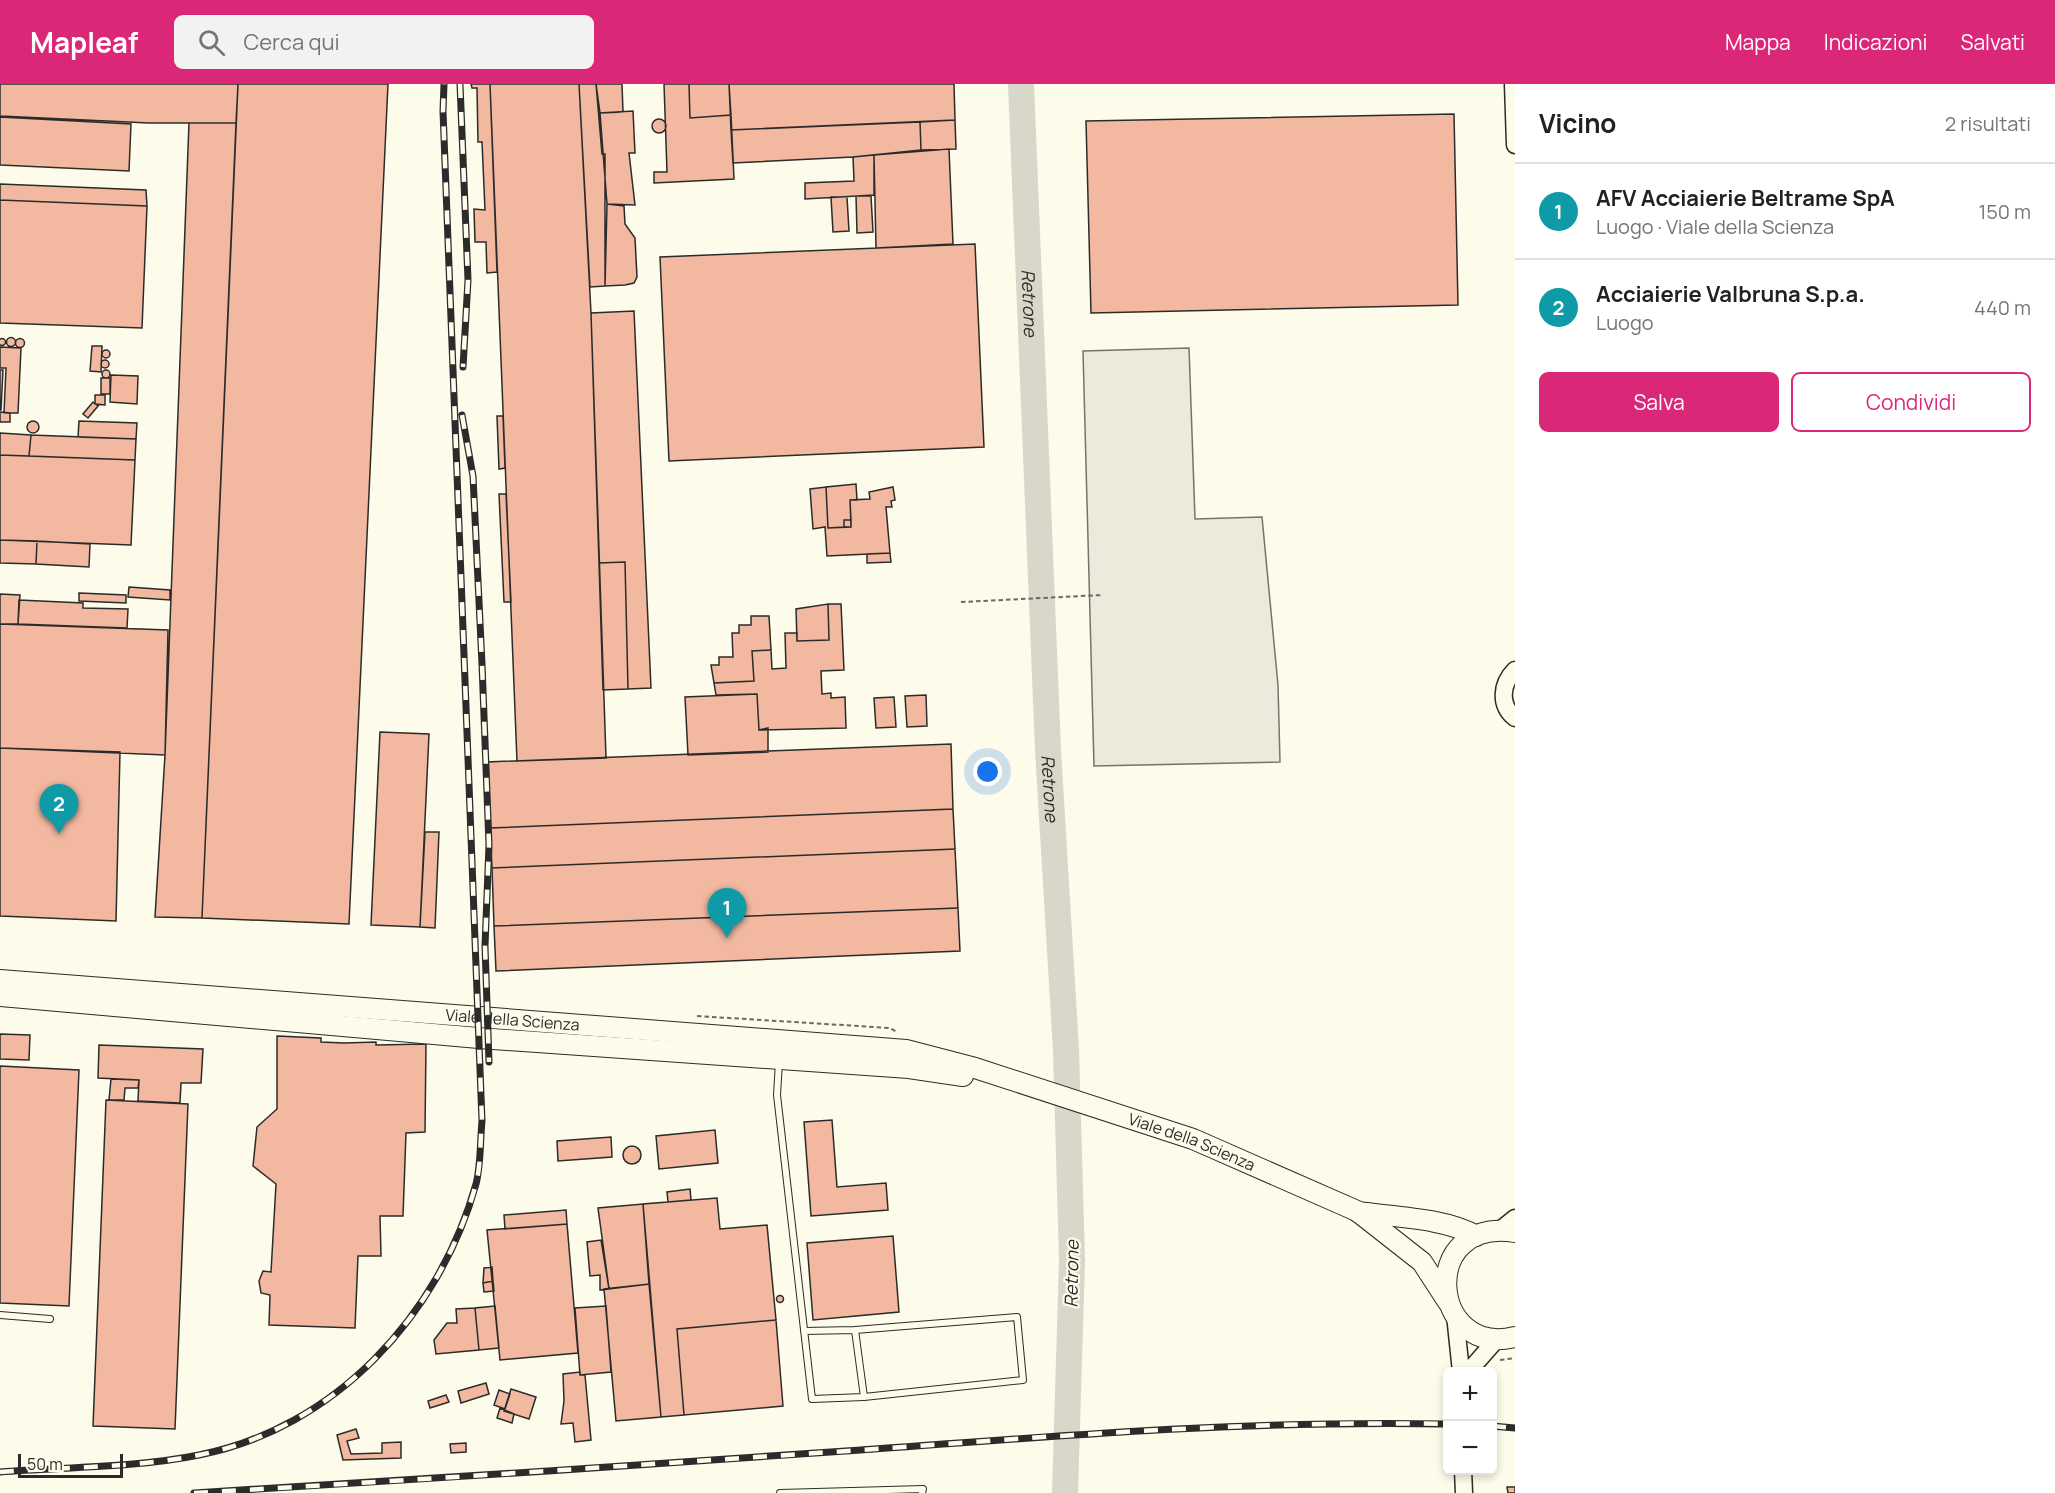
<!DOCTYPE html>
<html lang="it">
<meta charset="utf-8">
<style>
body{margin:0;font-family:Manrope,sans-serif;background:#f2f2f2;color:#202124}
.controls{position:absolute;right:18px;bottom:18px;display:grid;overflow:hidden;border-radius:9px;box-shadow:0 3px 9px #0003}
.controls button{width:54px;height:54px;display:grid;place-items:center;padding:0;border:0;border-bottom:2px solid #e0e0e0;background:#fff;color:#202124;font:30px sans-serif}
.scale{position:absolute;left:18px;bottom:15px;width:105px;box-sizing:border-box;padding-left:6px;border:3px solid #2b2b2b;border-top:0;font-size:16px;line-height:21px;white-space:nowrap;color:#2b2b2b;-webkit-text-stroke:4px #fdfbea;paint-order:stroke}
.you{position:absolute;left:988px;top:688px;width:21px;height:21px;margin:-15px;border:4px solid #fff;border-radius:50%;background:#1a73e8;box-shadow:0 0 0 9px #1a73e833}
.badge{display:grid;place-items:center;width:39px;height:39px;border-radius:50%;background:#db2777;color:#fff;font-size:20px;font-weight:700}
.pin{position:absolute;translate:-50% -50px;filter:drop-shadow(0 2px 3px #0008)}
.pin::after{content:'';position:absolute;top:32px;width:21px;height:18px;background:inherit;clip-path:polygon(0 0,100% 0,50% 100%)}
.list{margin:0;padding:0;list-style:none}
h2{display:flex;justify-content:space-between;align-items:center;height:78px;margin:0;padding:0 24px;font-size:26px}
h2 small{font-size:20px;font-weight:400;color:#757577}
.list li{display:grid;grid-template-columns:39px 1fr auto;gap:18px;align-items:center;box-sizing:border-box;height:96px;padding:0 24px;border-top:2px solid #e0e0e0}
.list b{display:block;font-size:22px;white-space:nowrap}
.list p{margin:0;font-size:20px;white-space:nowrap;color:#757577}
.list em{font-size:20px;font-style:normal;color:#757577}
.actions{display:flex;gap:12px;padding:18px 24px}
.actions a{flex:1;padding:14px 0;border:2px solid #db2777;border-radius:9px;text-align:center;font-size:21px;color:#db2777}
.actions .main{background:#db2777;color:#fff}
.icon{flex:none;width:33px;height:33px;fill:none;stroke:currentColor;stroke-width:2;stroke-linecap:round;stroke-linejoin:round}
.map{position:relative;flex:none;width:1515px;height:1409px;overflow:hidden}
header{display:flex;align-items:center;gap:36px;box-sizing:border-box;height:84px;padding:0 30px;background:#db2777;color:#fff}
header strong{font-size:28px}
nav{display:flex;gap:33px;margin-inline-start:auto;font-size:21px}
.search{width:420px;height:54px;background:#f2f2f2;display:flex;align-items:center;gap:15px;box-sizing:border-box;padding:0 21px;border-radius:9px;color:#757577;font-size:22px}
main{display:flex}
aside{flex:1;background:#fff}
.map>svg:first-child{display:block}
.parking{fill:#eceadb;stroke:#74746e;stroke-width:1.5}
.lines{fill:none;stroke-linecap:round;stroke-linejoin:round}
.river{stroke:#d8d7c9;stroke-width:26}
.building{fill:#f2b8a0;stroke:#2b2b2b;stroke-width:1.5}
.service-casing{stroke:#2b2b2b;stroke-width:8}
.tertiary-casing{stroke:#2b2b2b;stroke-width:19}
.primary-casing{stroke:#2b2b2b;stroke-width:22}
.path{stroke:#6a6964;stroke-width:2;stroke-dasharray:4.5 3;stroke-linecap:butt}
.service{stroke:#fdfbea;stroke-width:6}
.tertiary{stroke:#fdfbea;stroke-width:16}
.primary{stroke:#fdfbea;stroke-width:20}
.rail-casing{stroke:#2b2b2b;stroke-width:7}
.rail{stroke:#fdfbea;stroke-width:4.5;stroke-dasharray:14;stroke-linecap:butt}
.labels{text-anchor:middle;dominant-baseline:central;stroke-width:4.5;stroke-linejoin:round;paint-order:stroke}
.street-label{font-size:16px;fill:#2b2b2b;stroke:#fdfbea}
.water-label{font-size:18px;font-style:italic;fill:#2b2b2b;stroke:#fdfbea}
</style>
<header>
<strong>Mapleaf</strong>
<div class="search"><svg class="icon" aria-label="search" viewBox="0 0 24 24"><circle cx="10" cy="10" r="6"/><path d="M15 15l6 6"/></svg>Cerca qui</div>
<nav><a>Mappa</a><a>Indicazioni</a><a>Salvati</a></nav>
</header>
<main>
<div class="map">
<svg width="1515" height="1409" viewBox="0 0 1515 1409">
<rect width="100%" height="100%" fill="#fdfbea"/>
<!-- parking -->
<path class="parking" d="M 1189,264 L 1195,435 L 1262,433 L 1278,601 L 1280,678 L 1094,682 L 1083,267 Z"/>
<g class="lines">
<!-- river -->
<path class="river" id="s1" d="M 1021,0 L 1048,666 L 1066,966 L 1072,1176 L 1065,1409"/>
</g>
<!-- building -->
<path class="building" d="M 0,0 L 238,0 L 236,39 L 149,39 L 0,32 Z
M 238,0 L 388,0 L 349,840 L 202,834 Z
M 471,0 L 490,0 L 497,188 L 487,189 L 486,158 L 475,158 L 474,125 L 485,126 L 482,58 L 478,58 L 477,4 L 472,4 Z
M 490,0 L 579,0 L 591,229 L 606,674 L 517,677 Z
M 579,0 L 596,0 L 602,70 L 605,70 L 605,202 L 590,203 Z
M 596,0 L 622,0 L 623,28 L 600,29 Z
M 664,0 L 689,0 L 690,34 L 731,31 L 734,95 L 654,99 L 654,88 L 667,88 Z
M 689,0 L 729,0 L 731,31 L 690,34 Z
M 729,0 L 954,0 L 955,36 L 731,46 Z
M 633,27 L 635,69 L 629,69 L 635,121 L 607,120 L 600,29 Z
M 1454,30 L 1458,221 L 1091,229 L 1086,37 Z
M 0,33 L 131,40 L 129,87 L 0,81 Z
M652 42a7 7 0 1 1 14 0a7 7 0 1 1-14 0Z
M 955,36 L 956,65 L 921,66 L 920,38 Z
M 920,38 L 921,66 L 853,73 L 733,79 L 731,46 Z
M 189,39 L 236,39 L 202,834 L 155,833 L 165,671 Z
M 949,65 L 953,160 L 876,164 L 874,71 Z
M 874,71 L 874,111 L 805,115 L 805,99 L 854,97 L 853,73 Z
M 0,100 L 146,106 L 147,122 L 0,116 Z
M 856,112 L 871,112 L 873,148 L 857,149 Z
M 831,113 L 847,113 L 849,147 L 833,148 Z
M 0,116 L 147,122 L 142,244 L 0,239 Z
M 607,120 L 624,122 L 625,140 L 635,154 L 637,193 L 634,199 L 625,201 L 605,202 Z
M 975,160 L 984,363 L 669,377 L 660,173 Z
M 634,227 L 651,604 L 628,605 L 625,478 L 599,479 L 591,229 Z
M6.5 258a4.5 4.5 0 1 1 9 0a4.5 4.5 0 1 1-9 0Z
M15.5 259a4.5 4.5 0 1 1 9 0a4.5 4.5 0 1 1-9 0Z
M-1.5 258a3.5 3.5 0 1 1 7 0a3.5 3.5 0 1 1-7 0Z
M 92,262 L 102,262 L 101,288 L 90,287 Z
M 0,263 L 21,264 L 18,329 L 4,329 L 6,284 L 0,284 Z
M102 270a4 4 0 1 1 8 0a4 4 0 1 1-8 0Z
M101 280a4 4 0 1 1 8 0a4 4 0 1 1-8 0Z
M102 290a4 4 0 1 1 8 0a4 4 0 1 1-8 0Z
M 0,286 L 3,286 L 1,326 L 0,326 Z
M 111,291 L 138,292 L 137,320 L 110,318 Z
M 101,294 L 110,294 L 110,310 L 101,310 Z
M 95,311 L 105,311 L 105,321 L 95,320 Z
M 93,318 L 98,322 L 88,334 L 83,330 Z
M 0,328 L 10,329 L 10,338 L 0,338 Z
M 497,332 L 503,332 L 505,384 L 499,385 Z
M27 343a6 6 0 1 1 12 0a6 6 0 1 1-12 0Z
M 79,337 L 137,339 L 136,355 L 78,353 Z
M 0,349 L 31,351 L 29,372 L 0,371 Z
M 31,351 L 136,355 L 135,376 L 29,372 Z
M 0,371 L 135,376 L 131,461 L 0,456 Z
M 856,400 L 857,416 L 850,416 L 851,436 L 844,436 L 844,443 L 828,444 L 826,403 Z
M 826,403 L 828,444 L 851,443 L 850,416 L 870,415 L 869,408 L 893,403 L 895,416 L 891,417 L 892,423 L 886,423 L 890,469 L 827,472 L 825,443 L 813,445 L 810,405 Z
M 499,410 L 506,410 L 511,518 L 504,518 Z
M 844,436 L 851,436 L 851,443 L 844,443 Z
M 0,456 L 37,457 L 36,480 L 0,479 Z
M 37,457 L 90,460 L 89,483 L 36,480 Z
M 890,469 L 891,478 L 867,479 L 867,470 Z
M 625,478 L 628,605 L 603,606 L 599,479 Z
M 129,503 L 170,506 L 170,516 L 128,513 Z
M 79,509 L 126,511 L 126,519 L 79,517 Z
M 0,510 L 20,511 L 18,540 L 0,540 Z
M 19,516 L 83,519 L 83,524 L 128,525 L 127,544 L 18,540 Z
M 828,520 L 841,520 L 844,586 L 821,587 L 822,610 L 831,609 L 831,614 L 845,613 L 846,644 L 759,646 L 757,610 L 716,611 L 714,599 L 754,597 L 752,567 L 771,566 L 772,585 L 786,584 L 785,549 L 797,549 L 797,557 L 829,556 Z
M 828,520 L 829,556 L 797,557 L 796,525 Z
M 751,532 L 769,532 L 771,566 L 752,567 L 754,597 L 714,599 L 711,581 L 719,581 L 719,573 L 733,573 L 732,549 L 739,549 L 739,541 L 751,541 Z
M 0,540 L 168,546 L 165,671 L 0,664 Z
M 757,610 L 759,646 L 768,644 L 768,668 L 688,671 L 685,613 Z
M 926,611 L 927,642 L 907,643 L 905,612 Z
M 894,613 L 896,643 L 876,644 L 874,614 Z
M 380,648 L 429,650 L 420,843 L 371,841 Z
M 951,660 L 953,725 L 490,744 L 487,678 Z
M 0,664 L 120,668 L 116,837 L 0,832 Z
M 953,725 L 955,765 L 492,784 L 490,744 Z
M 425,748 L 439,748 L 435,844 L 420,843 Z
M 955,765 L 958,824 L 494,842 L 492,784 Z
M 958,824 L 960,867 L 496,887 L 494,842 Z
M 0,950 L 30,951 L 29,976 L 0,975 Z
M 277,952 L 321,954 L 321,958 L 344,959 L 376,958 L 376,961 L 426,960 L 425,1048 L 406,1049 L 403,1132 L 380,1132 L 381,1172 L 358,1172 L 355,1244 L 269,1241 L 270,1211 L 261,1209 L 259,1197 L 263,1187 L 271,1188 L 276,1100 L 253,1082 L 257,1043 L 277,1025 Z
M 99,961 L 203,965 L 201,999 L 181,999 L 180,1019 L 138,1017 L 139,996 L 98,994 Z
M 0,982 L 79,986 L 69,1222 L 0,1219 Z
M 111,995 L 139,996 L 138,1004 L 125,1004 L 124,1016 L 109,1016 Z
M 106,1016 L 188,1020 L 175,1345 L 93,1342 Z
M 832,1036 L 837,1103 L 886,1099 L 888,1126 L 811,1132 L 804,1038 Z
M 715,1046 L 718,1079 L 659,1085 L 656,1052 Z
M 611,1053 L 612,1073 L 558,1077 L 557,1057 Z
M623 1071a9 9 0 1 1 18 0a9 9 0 1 1-18 0Z
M 690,1105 L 691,1116 L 668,1118 L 667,1108 Z
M 717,1114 L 720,1145 L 767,1141 L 776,1236 L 677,1245 L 684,1331 L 661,1333 L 643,1120 Z
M 643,1120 L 649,1200 L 609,1205 L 598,1124 Z
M 566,1126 L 567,1140 L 505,1145 L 504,1131 Z
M 567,1140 L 578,1269 L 500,1276 L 487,1146 Z
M 893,1152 L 899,1228 L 813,1236 L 807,1159 Z
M 601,1156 L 609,1205 L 600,1206 L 600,1191 L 590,1192 L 587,1158 Z
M 492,1183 L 493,1197 L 483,1199 L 484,1184 Z
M 493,1197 L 494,1207 L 484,1208 L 483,1199 Z
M 649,1200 L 661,1333 L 616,1337 L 604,1205 Z
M776.5 1215a3.5 3.5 0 1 1 7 0a3.5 3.5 0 1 1-7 0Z
M 495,1222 L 499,1264 L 479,1266 L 475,1224 Z
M 606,1222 L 611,1288 L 580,1291 L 575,1224 Z
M 475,1224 L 479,1266 L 436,1270 L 434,1256 L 447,1239 L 457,1239 L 456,1225 Z
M 776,1236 L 783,1322 L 684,1331 L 677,1245 Z
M 580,1288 L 580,1291 L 585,1291 L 591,1356 L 575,1358 L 573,1339 L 561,1340 L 564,1317 L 563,1290 Z
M 486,1299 L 489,1310 L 461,1319 L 458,1307 Z
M 511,1305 L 536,1313 L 529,1335 L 504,1327 Z
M 499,1306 L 510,1310 L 505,1325 L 494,1321 Z
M 446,1311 L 449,1318 L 430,1324 L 428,1317 Z
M 500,1324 L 514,1330 L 512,1339 L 497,1334 Z
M 356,1345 L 359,1354 L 347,1357 L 351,1370 L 382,1369 L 382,1359 L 401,1358 L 401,1374 L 343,1376 L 337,1351 Z
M 466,1359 L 466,1368 L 451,1369 L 450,1360 Z
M 1507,1403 L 1515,1403 L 1515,1409 L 1508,1409 Z"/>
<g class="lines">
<!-- service casing -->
<g class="service-casing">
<path id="service" d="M 779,978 L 777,1011 L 812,1315 L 864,1313 L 855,1246 L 804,1247
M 0,1231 L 50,1235
M 855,1246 L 1017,1233 L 1023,1296 L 864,1313
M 780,1409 L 923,1405 L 922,1409"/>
</g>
<!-- tertiary casing -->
<g class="tertiary-casing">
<path id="tertiary" d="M 1513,0 L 1515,61
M 1515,586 C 1501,600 1499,621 1515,634
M 1500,1146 L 1515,1134
M 1455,1231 L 1461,1288
M 1468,1288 L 1497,1255
M 1463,1386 L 1464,1409"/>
</g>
<!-- primary casing -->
<g class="primary-casing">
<g id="primary">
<path id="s2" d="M 0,896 L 906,966 L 975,984 L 1193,1055 L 1357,1127 L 1422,1178 L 1448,1218"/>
<path d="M 0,912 L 479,954 L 909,984 L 963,992"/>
<path d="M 1358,1128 C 1392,1133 1446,1134 1476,1152"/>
<path d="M 1515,1148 C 1417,1133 1430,1274 1515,1253"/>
</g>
</g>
<!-- path -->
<path class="path" d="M 961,518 L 1103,511
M 697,932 L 890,944 L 897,948
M 1500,1276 L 1515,1274"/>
<!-- service -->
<use href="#service" class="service"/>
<!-- tertiary -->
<use href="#tertiary" class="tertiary"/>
<!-- primary -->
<use href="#primary" class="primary"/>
<!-- rail casing -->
<g class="rail-casing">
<path id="rail" d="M 460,0 L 468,196 L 463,283
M 462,331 L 473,392 L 482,580 L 489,761 L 485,862 L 489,978
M 1492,1342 L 1515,1344
M 0,1388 C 65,1383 134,1384 199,1371 C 335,1344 439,1232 476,1100 C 481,1081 480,1057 482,1037 L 443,27 L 444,0
M 194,1409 C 416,1396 639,1381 861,1366 C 1057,1352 1252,1336 1448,1340"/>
</g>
<!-- rail -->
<use href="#rail" class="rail"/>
</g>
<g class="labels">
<!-- street labels -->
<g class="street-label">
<text stroke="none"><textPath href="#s2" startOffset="514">Viale della Scienza</textPath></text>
<text stroke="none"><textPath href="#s2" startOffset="1209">Viale della Scienza</textPath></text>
</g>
<!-- water labels -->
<g class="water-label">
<text stroke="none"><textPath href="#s1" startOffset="219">Retrone</textPath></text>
<text stroke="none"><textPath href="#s1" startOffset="705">Retrone</textPath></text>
<text transform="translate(1071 1190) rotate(-89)">Retrone</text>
</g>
</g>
</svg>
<div class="controls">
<button>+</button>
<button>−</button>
</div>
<div class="scale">50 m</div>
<div class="you"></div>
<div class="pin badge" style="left:727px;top:854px;background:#0f9aa8">1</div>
<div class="pin badge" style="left:59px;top:750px;background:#0f9aa8">2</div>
</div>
<aside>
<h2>Vicino<small>2 risultati</small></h2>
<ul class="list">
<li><span class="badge" style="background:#0f9aa8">1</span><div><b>AFV Acciaierie Beltrame SpA</b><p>Luogo · Viale della Scienza</p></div><em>150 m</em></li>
<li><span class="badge" style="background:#0f9aa8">2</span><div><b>Acciaierie Valbruna S.p.a.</b><p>Luogo</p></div><em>440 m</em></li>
</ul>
<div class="actions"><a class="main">Salva</a><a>Condividi</a></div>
</aside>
</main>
